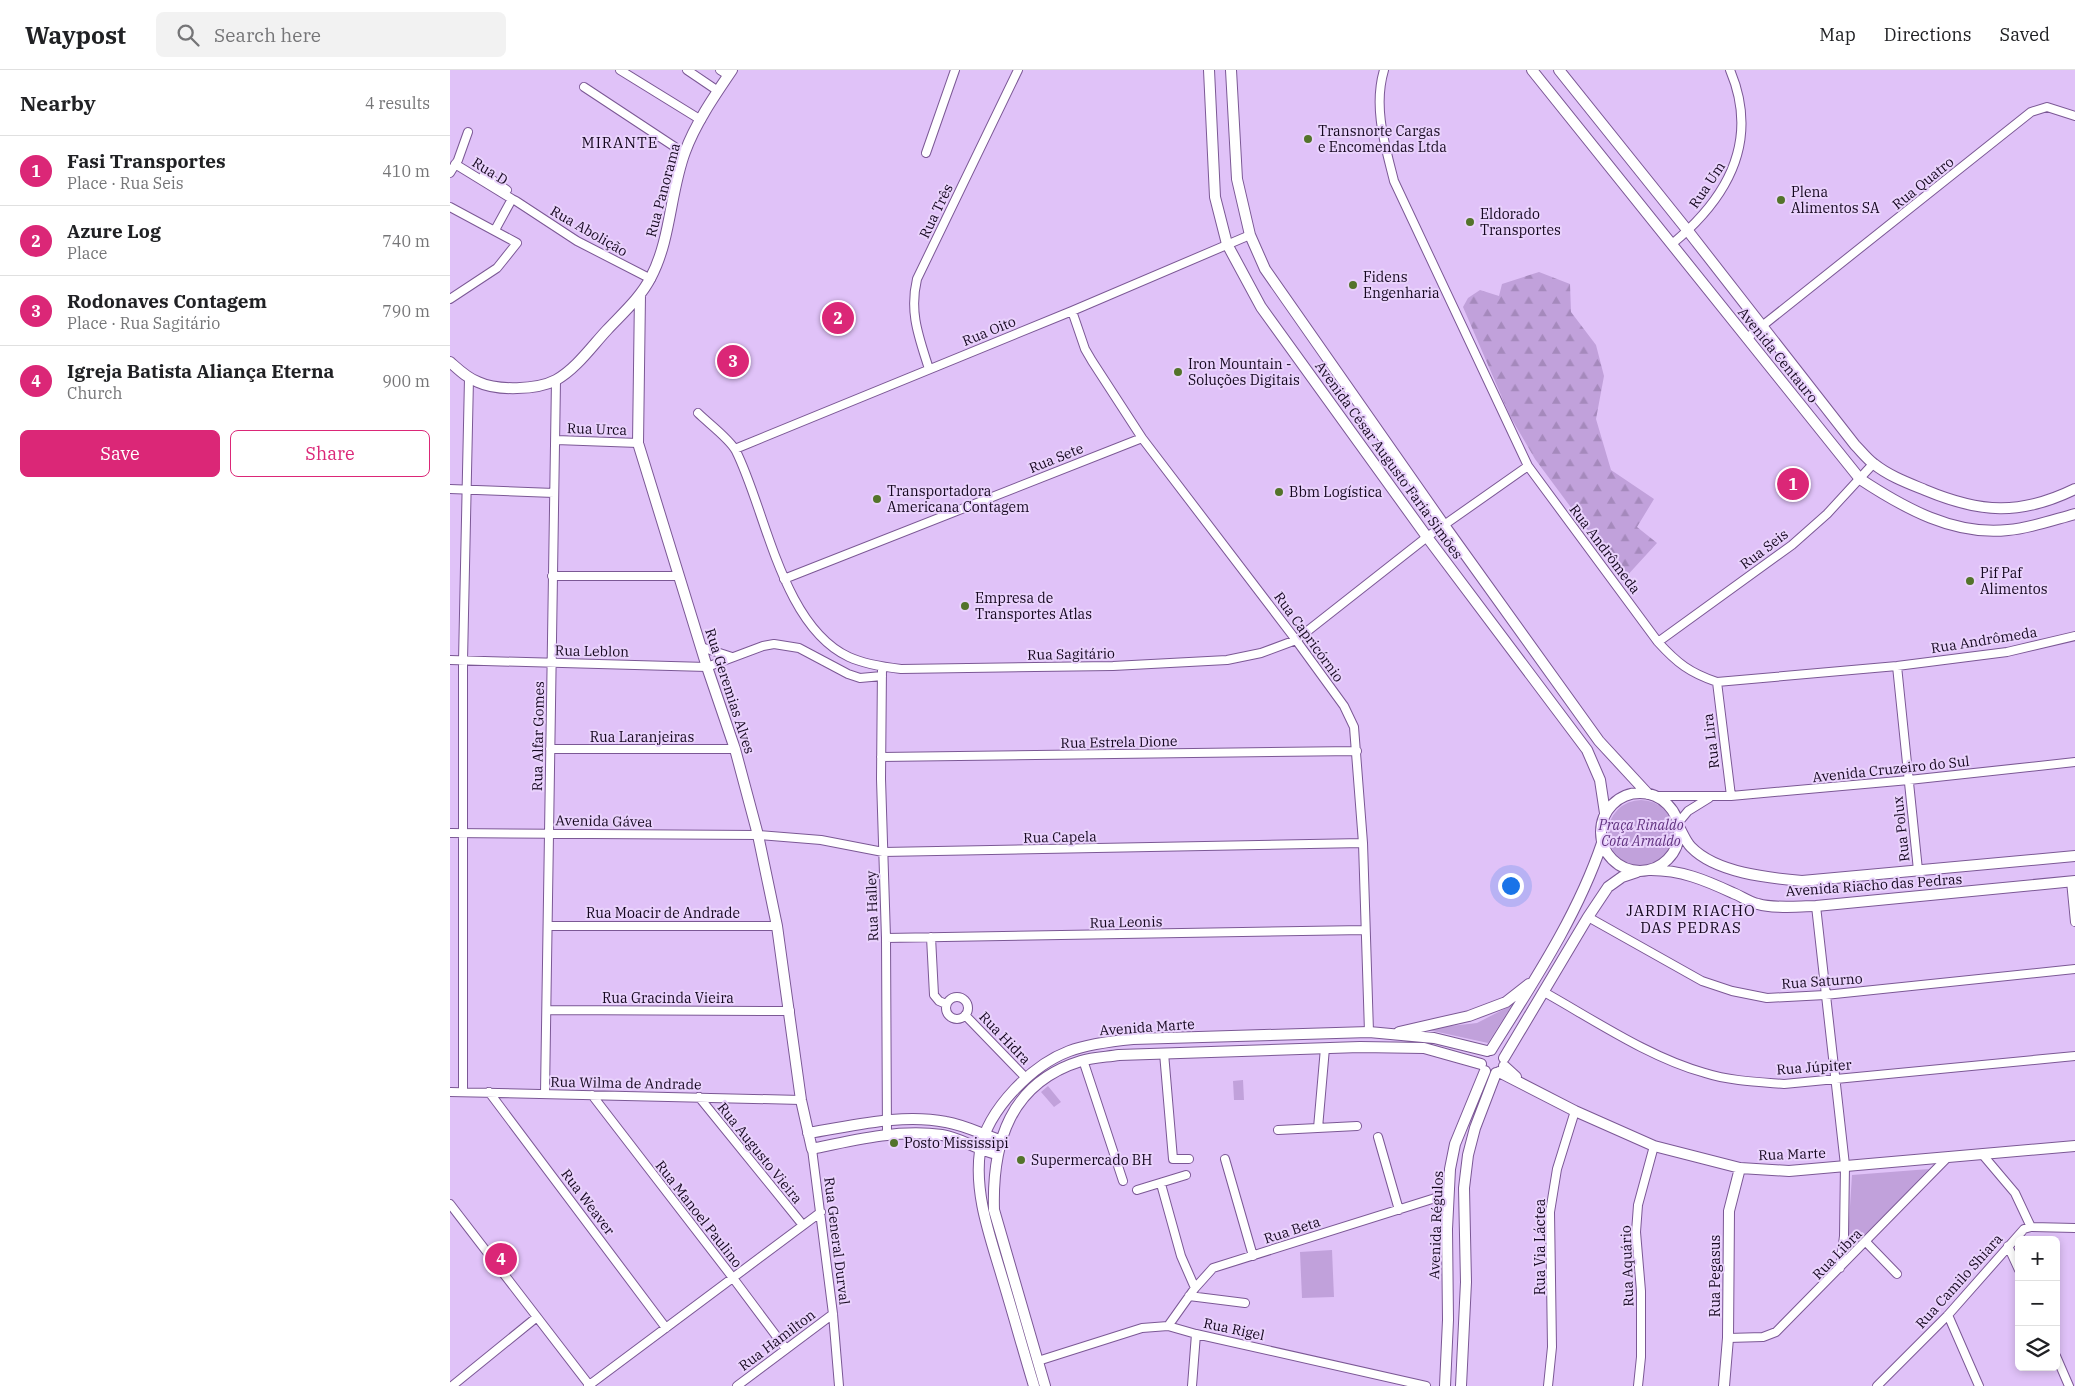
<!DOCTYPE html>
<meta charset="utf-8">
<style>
body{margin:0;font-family:"IBM Plex Serif",serif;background:#f2f2f2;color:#202124}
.controls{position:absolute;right:15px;bottom:15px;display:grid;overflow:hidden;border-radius:8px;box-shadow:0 2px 8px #0003}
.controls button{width:45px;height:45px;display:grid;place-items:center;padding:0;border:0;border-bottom:1px solid #e0e0e0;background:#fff;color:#202124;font:25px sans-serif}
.you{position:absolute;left:1060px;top:815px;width:18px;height:18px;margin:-12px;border:4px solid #fff;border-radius:50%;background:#1a73e8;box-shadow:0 0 0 8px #1a73e833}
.badge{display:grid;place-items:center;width:32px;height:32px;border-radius:50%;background:#db2777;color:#fff;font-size:16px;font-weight:700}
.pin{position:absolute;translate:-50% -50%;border:2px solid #fff;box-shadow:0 1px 5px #0006}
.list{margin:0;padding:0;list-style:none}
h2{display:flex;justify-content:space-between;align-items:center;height:65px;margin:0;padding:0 20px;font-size:21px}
h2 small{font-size:16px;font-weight:400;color:#757577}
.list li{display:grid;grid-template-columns:32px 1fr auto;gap:15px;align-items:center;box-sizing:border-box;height:70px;padding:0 20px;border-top:1px solid #e0e0e0}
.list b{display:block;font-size:19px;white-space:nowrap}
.list p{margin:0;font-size:16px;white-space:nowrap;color:#757577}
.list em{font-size:16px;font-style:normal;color:#757577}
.actions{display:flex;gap:10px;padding:15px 20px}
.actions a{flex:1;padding:11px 0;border:1px solid #db2777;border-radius:8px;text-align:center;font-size:18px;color:#db2777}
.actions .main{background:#db2777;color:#fff}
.icon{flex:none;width:28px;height:28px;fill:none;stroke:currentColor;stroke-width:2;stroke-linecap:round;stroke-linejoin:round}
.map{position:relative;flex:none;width:1625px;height:1316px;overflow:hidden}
header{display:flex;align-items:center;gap:30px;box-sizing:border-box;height:70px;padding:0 25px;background:#fff;border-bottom:1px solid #e0e0e0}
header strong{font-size:24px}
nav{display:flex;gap:28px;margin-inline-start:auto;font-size:18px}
.search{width:350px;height:45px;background:#f2f2f2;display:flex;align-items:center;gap:12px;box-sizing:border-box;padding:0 18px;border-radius:8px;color:#757577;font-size:19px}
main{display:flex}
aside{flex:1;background:#fff}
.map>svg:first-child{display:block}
.forest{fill:url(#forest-firs)}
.green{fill:#c1a1db}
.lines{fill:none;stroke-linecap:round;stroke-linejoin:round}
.street-casing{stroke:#7b5895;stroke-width:10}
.secondary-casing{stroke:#7b5895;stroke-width:12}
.street{stroke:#fff;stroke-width:8}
.secondary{stroke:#fff;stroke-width:10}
.poi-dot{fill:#53732a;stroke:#e9d2fc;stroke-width:2}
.labels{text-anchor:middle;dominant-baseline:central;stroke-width:4;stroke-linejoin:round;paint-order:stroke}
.poi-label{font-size:14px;fill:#15071f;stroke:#e9d2fc;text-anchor:start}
.street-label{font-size:14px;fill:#15071f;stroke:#e9d2fc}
.park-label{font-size:14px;font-style:italic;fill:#60317f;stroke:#e9d2fc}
.neighbourhood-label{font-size:15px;letter-spacing:1px;fill:#15071f;stroke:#e9d2fc}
</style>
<header>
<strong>Waypost</strong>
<div class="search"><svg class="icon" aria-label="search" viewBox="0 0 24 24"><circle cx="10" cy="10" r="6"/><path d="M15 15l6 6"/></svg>Search here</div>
<nav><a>Map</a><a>Directions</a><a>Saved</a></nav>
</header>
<main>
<aside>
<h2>Nearby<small>4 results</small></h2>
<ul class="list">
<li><span class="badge">1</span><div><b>Fasi Transportes</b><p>Place · Rua Seis</p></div><em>410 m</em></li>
<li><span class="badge">2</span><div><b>Azure Log</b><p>Place</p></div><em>740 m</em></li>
<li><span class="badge">3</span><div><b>Rodonaves Contagem</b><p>Place · Rua Sagitário</p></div><em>790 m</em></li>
<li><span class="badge">4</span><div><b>Igreja Batista Aliança Eterna</b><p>Church</p></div><em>900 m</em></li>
</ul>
<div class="actions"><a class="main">Save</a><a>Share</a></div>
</aside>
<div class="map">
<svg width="1625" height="1316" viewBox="0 0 1625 1316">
<defs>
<pattern id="forest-firs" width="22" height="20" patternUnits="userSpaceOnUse" patternTransform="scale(1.25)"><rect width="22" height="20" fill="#c1a1db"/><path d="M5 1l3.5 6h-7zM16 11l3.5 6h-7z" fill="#a589bc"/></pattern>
</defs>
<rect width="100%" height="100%" fill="#e0c2f8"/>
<!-- forest -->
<path class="forest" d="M 1089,202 L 1120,214 L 1121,242 L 1146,275 L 1154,306 L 1146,349 L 1161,400 L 1204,429 L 1187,457 L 1207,473 L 1174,509 L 1085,389 L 1060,346 L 1013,237 L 1018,228 L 1030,220 L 1049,226 L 1052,214 Z"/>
<!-- green -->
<path class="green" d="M1158 763a33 33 0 1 1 66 0a33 33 0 1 1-66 0Z
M 1062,935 L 1038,973 L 974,959 L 1027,953 Z
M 793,1010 L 794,1030 L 784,1030 L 783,1011 Z
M 598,1016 L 611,1032 L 604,1037 L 591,1022 Z
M 1479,1099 L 1398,1183 L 1397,1183 L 1402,1105 Z
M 882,1180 L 884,1227 L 852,1228 L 850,1182 Z"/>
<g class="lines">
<!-- street casing -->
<g class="street-casing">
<path id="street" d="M 170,0 L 251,50
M 237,0 L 268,21
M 270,0 L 278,5
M 934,0 C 923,37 935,75 944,111 L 1078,396 L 1208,572 C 1227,593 1240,603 1267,612 L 1447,596 L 1557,582 L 1625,566
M 134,17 L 234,83
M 476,83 L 505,0
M 5,94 L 62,129
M 0,103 L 8,90 L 18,62
M 34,104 L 57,120
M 0,137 L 67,173 L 47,198 L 0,229
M 45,160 L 62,129 L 66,131 L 127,171 L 201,209
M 1222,174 C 1278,128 1310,71 1280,0
M 622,241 L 635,279 L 642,291 L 692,368 L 846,570 L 894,636 L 904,657 L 913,773 L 919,962
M 1297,268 L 1581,42 L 1597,37 L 1625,46
M 479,299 C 469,267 459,243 467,209 L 568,0
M 248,343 C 258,353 280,369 286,381 C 316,441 332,556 399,587 C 414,594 434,597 451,599 L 663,596 L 777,590 L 811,583 L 846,570 L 977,467 L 1078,396
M 106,370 L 188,373
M 285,379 L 622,241 L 800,165
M 0,419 L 104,423
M 102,506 L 229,506
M 334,509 L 692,368
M 1208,572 L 1342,475 L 1377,444 L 1423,394
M 251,577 L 282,587
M 0,590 L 257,597 L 313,576 L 324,574 L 349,578 L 398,604 L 410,608 L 432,606
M 1447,596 L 1468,800
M 432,597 L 431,709 L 436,868 L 437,1065
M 1267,612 L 1281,726
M 100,679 L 285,679
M 431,687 L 907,681
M 1204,726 L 1281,726 L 1459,710 L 1625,692
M 1228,753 L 1238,741 L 1259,728
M 0,763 L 308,765 L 371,770 L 433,782 L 913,773
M 1621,811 L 1625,852
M 1366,836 L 1395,1095 L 1394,1166 L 1390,1198
M 1138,847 L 1252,911 L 1282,921 L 1317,928 L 1375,925 L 1625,899
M 98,856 L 327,856
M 481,867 L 484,925 L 489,931 L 496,934
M 436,868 L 915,860
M 1094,922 C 1144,950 1200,988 1255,1003 C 1280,1011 1308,1012 1334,1014 L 1625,986
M496 938a11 11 0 1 1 22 0a11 11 0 1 1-22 0Z
M 97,940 L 340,941
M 515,945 L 576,1008
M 714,983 L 723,1089 L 739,1089
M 633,990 L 673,1111
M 0,1022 L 351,1030
M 13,1022 L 13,591 L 19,308
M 39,1022 L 216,1258
M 95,1023 L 106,310
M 142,1025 L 283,1208 L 336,1279
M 249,1027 L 352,1154
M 868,1058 L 875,978
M 828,1060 L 907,1056
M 928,1067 L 949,1140
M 362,1079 L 383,1244 L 389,1316
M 1532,1084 L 1565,1123 L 1581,1157
M 775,1089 L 803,1186
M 711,1114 L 731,1186 L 745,1218
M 687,1120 L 736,1105
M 0,1134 L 140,1316
M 1416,1172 L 1447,1204
M 1558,1176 L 1569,1200
M 739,1226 L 795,1233
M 1498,1245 L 1529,1316
M 718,1256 L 745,1218 L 763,1198 L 998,1124
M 1278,1268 L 1313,1267 L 1326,1262 L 1498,1087
M 1606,1286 L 1619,1316
M 588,1291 L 692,1258 L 718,1256 L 746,1264 L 976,1316
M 2,1316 L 87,1247
M 138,1316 L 371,1142
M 287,1316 L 383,1244
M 742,1316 L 746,1264
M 1098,1316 L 1102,1277 L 1100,1142 L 1107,1099 L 1125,1041
M 1188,1316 L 1191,1287 L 1191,1221 L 1186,1162 L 1188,1135 L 1204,1076
M 1427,1316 L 1498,1245 L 1574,1159 L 1581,1157 L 1625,1158"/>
</g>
<!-- secondary casing -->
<g class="secondary-casing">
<path id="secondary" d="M 759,0 L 765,127 L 777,174 L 811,237 L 977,467 L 1137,680 L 1150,710 L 1155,743
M 781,0 L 787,109 L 800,165 L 815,199 L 994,455 L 1149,671 L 1198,724
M 1082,0 L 1410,409 C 1454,438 1504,466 1558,460 C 1581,458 1603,450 1625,444
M 1109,0 L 1238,161 L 1405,375 C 1411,381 1417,389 1424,394 C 1439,406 1458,413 1475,420 C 1530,443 1570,446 1625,419
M 190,224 L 188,373 L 257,597 L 285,679 L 308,765 L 327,856 L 351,1030 L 362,1079 C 404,1070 448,1059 492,1065 C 511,1068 527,1080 547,1084
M 0,292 C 9,300 17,308 28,312 C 47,321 87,320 106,310 C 126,299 142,276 157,260 C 173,243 191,227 201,207 C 221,169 220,122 235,82 C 245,54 265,25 282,0
M1151 762a39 39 0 1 1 78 0a39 39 0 1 1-78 0Z
M 1229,757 C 1233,764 1236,772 1241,777 C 1266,803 1319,808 1352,811 L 1625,786
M 1201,800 C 1231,800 1255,810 1283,823 C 1291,826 1299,832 1308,834 C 1324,839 1349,836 1366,836 L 1625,811
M 949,962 L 1019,946 L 1056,932 L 1079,914
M 1041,980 C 1082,914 1127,847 1152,773
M 1054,988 L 1138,847 L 1158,817 L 1172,807 L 1187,802
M 1054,996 L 1066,1007
M 1049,1002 L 1125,1041 L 1204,1076 L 1290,1098 L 1339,1101 L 1625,1076
M 358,1063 C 403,1056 451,1043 496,1052 C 514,1055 532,1064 550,1070
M 584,1316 C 573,1280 563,1243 552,1207 C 540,1166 524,1124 530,1081 C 534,1058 549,1036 565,1019 C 602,980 632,974 683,969 L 919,962 L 984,968 L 1037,981
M 595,1316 L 544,1140 C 542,1072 560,1013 631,991 C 643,987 657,987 669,985 L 910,977 L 974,978 L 1031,994
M 995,1316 L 998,1250 L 997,1159 L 1000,1099 L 1005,1074 L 1035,1001
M 1011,1316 L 1016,1212 L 1014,1118 L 1018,1085 L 1025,1058 L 1046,1003
M 1274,1316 L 1278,1268 L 1279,1141 L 1290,1098"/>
</g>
<!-- street -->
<use href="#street" class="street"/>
<!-- secondary -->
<use href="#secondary" class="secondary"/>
</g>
<!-- markers -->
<g class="poi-dot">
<circle cx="858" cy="69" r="5"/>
<circle cx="1331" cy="130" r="5"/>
<circle cx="1020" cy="152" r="5"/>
<circle cx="903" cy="215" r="5"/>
<circle cx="728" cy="302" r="5"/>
<circle cx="829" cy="422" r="5"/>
<circle cx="427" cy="429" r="5"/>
<circle cx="1520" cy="511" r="5"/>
<circle cx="515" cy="536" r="5"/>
<circle cx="444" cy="1073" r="5"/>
<circle cx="571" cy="1090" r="5"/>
</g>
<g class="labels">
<!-- poi labels -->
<g class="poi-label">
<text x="868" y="61">Transnorte Cargas<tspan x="868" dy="16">e Encomendas Ltda</tspan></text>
<text x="1341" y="122">Plena<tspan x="1341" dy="16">Alimentos SA</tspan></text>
<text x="1030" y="144">Eldorado<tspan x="1030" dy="16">Transportes</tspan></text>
<text x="913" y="207">Fidens<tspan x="913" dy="16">Engenharia</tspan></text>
<text x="738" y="294">Iron Mountain -<tspan x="738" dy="16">Soluções Digitais</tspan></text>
<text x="437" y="421">Transportadora<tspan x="437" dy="16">Americana Contagem</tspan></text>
<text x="839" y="422">Bbm Logística</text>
<text x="1530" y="503">Pif Paf<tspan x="1530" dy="16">Alimentos</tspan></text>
<text x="525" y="528">Empresa de<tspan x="525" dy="16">Transportes Atlas</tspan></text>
<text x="454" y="1073">Posto Mississipi</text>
<text x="581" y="1090">Supermercado BH</text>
</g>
<!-- street labels -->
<g class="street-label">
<text transform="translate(40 101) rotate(32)">Rua D</text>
<text transform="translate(1473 113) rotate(-39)">Rua Quatro</text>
<text transform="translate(1257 115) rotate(-56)">Rua Um</text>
<text transform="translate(213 120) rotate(-75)">Rua Panorama</text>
<text transform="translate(486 141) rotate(-64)">Rua Três</text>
<text transform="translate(139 161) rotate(30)">Rua Abolição</text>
<text transform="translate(539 261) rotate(-22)">Rua Oito</text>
<text transform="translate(1328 285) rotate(51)">Avenida Centauro</text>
<text transform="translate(147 359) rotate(2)">Rua Urca</text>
<text transform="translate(606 388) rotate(-22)">Rua Sete</text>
<text transform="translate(939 390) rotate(54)">Avenida César Augusto Faria Simões</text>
<text transform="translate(1155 479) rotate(53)">Rua Andrômeda</text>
<text transform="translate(1314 479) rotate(-37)">Rua Seis</text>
<text transform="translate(859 567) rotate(54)">Rua Capricórnio</text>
<text transform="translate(1534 570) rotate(-9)">Rua Andrômeda</text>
<text transform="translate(142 581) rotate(1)">Rua Leblon</text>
<text transform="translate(621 584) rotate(-1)">Rua Sagitário</text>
<text transform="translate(280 621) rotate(72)">Rua Geremias Alves</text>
<text transform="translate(88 666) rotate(-89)">Rua Alfar Gomes</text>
<text x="192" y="667">Rua Laranjeiras</text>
<text transform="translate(1261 671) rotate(-97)">Rua Lira</text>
<text transform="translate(669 672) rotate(-1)">Rua Estrela Dione</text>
<text transform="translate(1441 699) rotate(-6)">Avenida Cruzeiro do Sul</text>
<text transform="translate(154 751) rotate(1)">Avenida Gávea</text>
<text transform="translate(1451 759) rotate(-96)">Rua Polux</text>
<text transform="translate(610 767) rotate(-1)">Rua Capela</text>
<text transform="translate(1424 815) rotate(-4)">Avenida Riacho das Pedras</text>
<text transform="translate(422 836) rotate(-92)">Rua Halley</text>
<text x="213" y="843">Rua Moacir de Andrade</text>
<text transform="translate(676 852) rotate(-1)">Rua Leonis</text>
<text transform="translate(1372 911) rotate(-4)">Rua Saturno</text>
<text x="218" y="928">Rua Gracinda Vieira</text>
<text transform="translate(697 957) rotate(-4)">Avenida Marte</text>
<text transform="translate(555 968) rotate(46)">Rua Hidra</text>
<text transform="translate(1364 997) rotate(-4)">Rua Júpiter</text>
<text transform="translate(176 1013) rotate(1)">Rua Wilma de Andrade</text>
<text transform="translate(310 1083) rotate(51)">Rua Augusto Vieira</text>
<text transform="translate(1342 1084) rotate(-2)">Rua Marte</text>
<text transform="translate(138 1132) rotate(53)">Rua Weaver</text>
<text transform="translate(249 1144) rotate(52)">Rua Manoel Paulino</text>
<text transform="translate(986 1155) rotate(-88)">Avenida Régulos</text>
<text transform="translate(842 1160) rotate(-18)">Rua Beta</text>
<text transform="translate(387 1171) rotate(83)">Rua General Durval</text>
<text transform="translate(1090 1177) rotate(-90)">Rua Via Láctea</text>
<text transform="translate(1387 1184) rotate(-46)">Rua Libra</text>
<text transform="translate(1177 1196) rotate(-92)">Rua Aquário</text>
<text transform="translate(1265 1206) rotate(-90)">Rua Pegasus</text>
<text transform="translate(1509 1211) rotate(-48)">Rua Camilo Shiara</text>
<text transform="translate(784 1259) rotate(12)">Rua Rigel</text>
<text transform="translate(327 1270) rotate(-37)">Rua Hamilton</text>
</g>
<!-- park labels -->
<g class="park-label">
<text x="1191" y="755">Praça Rinaldo<tspan x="1191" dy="16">Cota Arnaldo</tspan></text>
</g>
<!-- neighbourhood labels -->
<g class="neighbourhood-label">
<text x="170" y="72">MIRANTE</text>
<text x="1241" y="840">JARDIM RIACHO<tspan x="1241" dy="17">DAS PEDRAS</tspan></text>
</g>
</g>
</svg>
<div class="controls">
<button>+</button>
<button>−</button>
<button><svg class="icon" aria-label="layers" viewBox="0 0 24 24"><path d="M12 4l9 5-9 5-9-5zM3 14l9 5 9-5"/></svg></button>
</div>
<div class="you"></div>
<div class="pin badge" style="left:1343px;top:414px">1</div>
<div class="pin badge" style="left:388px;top:248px">2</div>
<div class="pin badge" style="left:283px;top:291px">3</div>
<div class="pin badge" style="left:51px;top:1189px">4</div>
</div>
</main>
